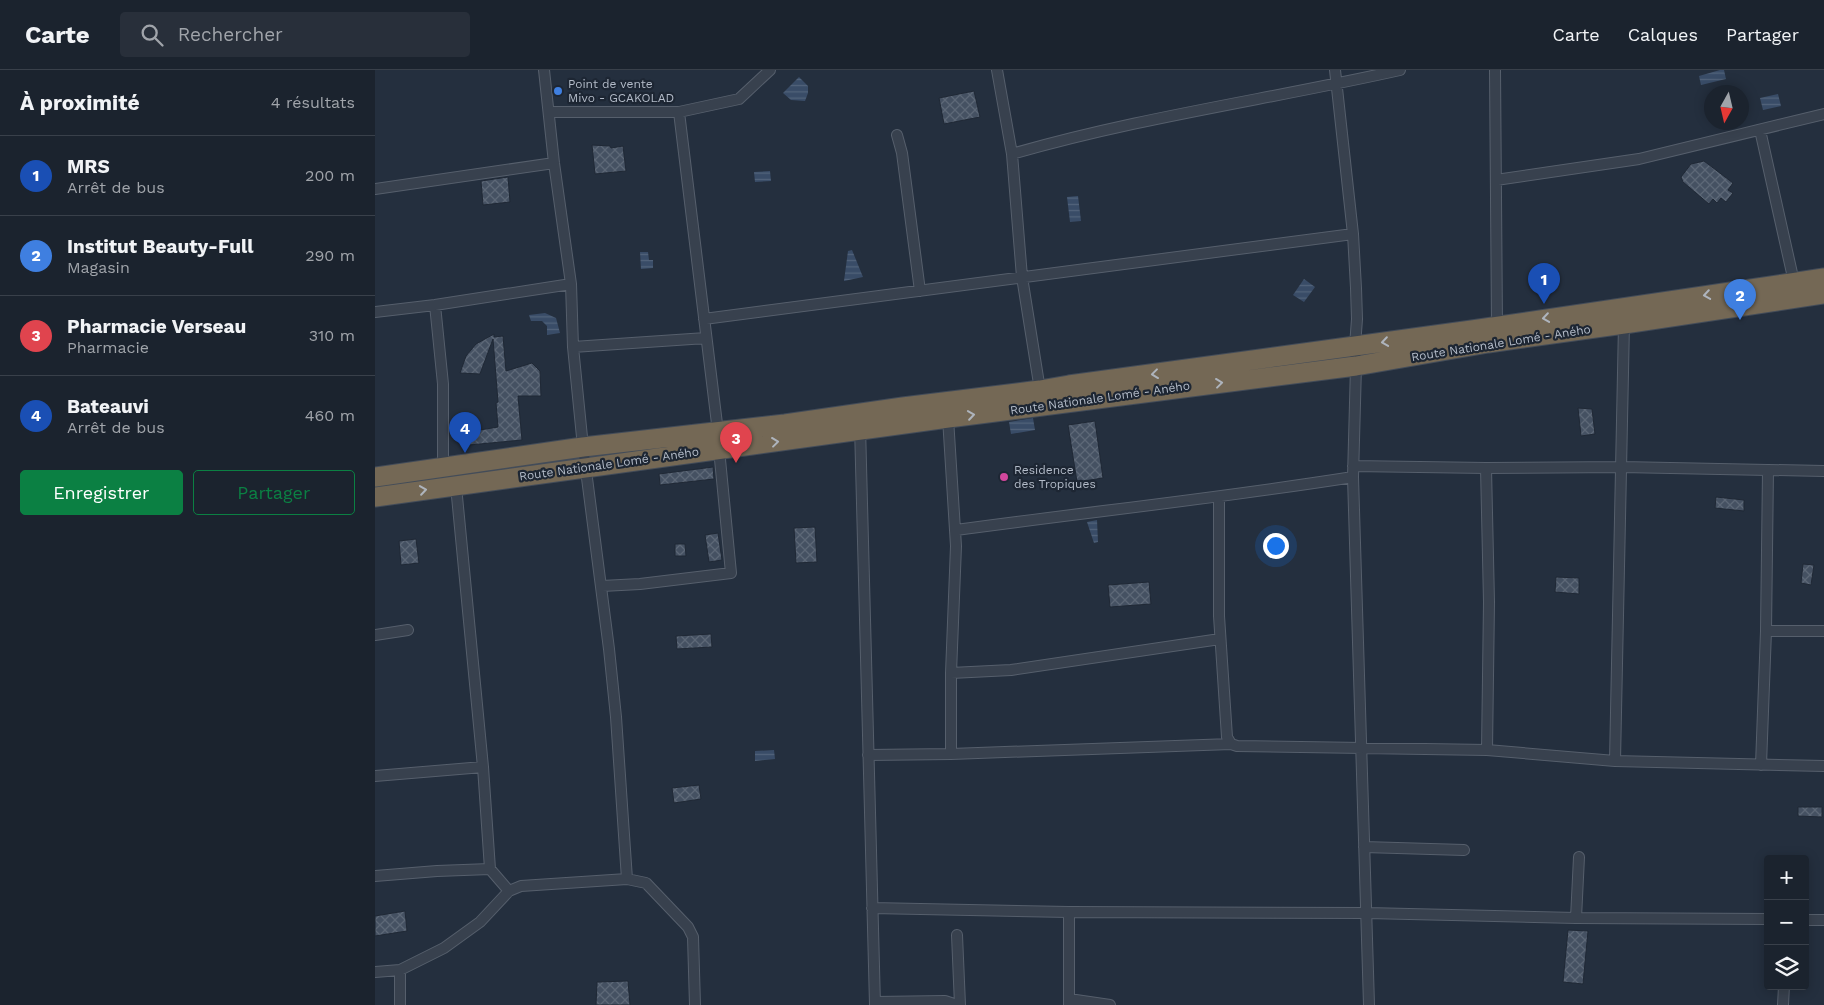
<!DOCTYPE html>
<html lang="fr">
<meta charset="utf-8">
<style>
body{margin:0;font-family:"Work Sans",sans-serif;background:#282f3a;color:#f1f3f6}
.controls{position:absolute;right:15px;bottom:15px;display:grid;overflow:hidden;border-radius:5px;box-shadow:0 2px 12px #0003}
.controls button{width:45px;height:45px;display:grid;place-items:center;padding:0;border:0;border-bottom:1px solid #39404a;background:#1b232e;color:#f1f3f6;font:25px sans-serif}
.compass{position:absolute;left:1329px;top:15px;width:45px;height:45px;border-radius:50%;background:#1b232e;box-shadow:0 2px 12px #0003;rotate:188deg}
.you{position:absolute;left:900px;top:475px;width:18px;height:18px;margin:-12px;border:4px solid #fff;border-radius:50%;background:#1a73e8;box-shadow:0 0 0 8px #1a73e833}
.badge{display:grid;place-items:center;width:32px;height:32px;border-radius:50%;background:#0b8043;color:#fff;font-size:16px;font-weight:700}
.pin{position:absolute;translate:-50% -41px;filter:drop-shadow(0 1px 2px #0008)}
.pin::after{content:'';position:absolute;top:26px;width:18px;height:15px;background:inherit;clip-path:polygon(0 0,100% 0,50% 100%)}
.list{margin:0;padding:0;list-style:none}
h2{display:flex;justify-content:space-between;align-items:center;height:65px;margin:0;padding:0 20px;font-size:21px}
h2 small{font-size:16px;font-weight:400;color:#a0a4aa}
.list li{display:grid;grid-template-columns:32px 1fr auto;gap:15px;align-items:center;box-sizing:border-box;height:80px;padding:0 20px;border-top:1px solid #39404a}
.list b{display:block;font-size:19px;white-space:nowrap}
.list p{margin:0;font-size:16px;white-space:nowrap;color:#a0a4aa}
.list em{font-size:16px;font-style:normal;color:#a0a4aa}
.actions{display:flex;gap:10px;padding:15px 20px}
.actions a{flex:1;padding:11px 0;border:1px solid #0b8043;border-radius:5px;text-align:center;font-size:18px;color:#0b8043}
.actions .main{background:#0b8043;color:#fff}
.icon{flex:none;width:28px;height:28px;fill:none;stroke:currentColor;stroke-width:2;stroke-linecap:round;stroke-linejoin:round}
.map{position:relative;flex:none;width:1449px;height:935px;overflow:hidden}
header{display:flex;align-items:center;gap:30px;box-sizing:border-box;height:70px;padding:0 25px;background:#1b232e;border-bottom:1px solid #39404a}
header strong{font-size:24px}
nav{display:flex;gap:28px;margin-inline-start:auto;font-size:18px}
.search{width:350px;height:45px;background:#282f3a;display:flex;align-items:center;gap:12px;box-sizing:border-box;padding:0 18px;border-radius:5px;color:#a0a4aa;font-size:19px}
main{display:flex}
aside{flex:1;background:#1b232e}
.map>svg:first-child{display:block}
.water{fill:url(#water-rules)}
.building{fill:url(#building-cross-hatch);stroke:#1f2835}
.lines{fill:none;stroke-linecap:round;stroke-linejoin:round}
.street-casing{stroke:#565f6c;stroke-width:12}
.highway-casing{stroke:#434c59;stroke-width:21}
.street{stroke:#38414e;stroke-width:10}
.highway{stroke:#746855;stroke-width:19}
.oneway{stroke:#aeb4bd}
.shop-dot{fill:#3f7fe0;stroke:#1d2633;stroke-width:2}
.hotel-dot{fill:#d1479c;stroke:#1d2633;stroke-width:2}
.labels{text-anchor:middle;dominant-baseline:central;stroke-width:4.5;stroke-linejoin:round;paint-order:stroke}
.poi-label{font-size:12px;fill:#b4bcc9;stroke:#1d2633;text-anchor:start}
.street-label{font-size:12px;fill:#b4bcc9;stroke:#1d2633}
</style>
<header>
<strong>Carte</strong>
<div class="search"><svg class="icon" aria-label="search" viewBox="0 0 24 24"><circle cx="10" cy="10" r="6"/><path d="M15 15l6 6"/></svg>Rechercher</div>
<nav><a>Carte</a><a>Calques</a><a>Partager</a></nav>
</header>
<main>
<aside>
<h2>À proximité<small>4 résultats</small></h2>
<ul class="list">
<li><span class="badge" style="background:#1a4fb4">1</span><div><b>MRS</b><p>Arrêt de bus</p></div><em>200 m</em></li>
<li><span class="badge" style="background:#3f7fe0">2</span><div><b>Institut Beauty-Full</b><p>Magasin</p></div><em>290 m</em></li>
<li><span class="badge" style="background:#e0444e">3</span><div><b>Pharmacie Verseau</b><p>Pharmacie</p></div><em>310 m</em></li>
<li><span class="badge" style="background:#1a4fb4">4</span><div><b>Bateauvi</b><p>Arrêt de bus</p></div><em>460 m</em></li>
</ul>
<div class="actions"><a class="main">Enregistrer</a><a>Partager</a></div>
</aside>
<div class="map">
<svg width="1449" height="935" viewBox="0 0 1449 935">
<defs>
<pattern id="water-rules" width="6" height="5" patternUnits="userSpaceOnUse" patternTransform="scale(1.25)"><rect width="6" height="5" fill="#394c67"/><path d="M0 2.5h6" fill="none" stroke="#53647b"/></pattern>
<pattern id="building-cross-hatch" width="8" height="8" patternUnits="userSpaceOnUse" patternTransform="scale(1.25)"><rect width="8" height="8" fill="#455162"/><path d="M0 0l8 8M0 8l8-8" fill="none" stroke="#5d6877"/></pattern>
</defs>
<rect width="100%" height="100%" fill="#242f3e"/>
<!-- water -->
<path class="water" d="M 1345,0 L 1349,0 L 1351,9 L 1326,15 L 1324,6 Z
M 424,7 L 433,16 L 433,23 L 430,31 L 416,30 L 408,23 Z
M 1403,24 L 1406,36 L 1388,40 L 1385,28 Z
M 395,101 L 396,111 L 380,112 L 379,102 Z
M 703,126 L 706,151 L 695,152 L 692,127 Z
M 477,180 L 488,207 L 469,211 L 473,181 Z
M 265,182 L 273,182 L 274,190 L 278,190 L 278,198 L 266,199 Z
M 929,209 L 940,217 L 929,232 L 918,225 Z
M 170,243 L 181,248 L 185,263 L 172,265 L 172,256 L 167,251 L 156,251 L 154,245 Z
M 658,348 L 660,360 L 636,364 L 634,352 Z
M 722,450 L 723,472 L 719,473 L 712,452 Z
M 399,680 L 400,689 L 380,691 L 380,681 Z"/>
<!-- building -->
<path class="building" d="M 599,21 L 605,47 L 569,54 L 564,28 Z
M 217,75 L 235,76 L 236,78 L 248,76 L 251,101 L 220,104 Z
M 1329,91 L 1358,113 L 1353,120 L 1358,123 L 1351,132 L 1346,128 L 1342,133 L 1338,129 L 1334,134 L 1308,112 L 1306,107 L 1316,94 Z
M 133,107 L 135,132 L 108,135 L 106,111 Z
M 119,264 L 119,267 L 128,266 L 131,301 L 157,293 L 165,301 L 166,326 L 143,326 L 147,370 L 94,375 L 93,362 L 123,357 L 121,333 L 123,332 L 118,269 L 105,304 L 85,303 L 91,286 L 101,274 Z
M 1203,338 L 1217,339 L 1220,364 L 1206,366 Z
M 720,351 L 728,408 L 702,412 L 693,355 Z
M 338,397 L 339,409 L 285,415 L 284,404 Z
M 1341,427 L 1369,430 L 1369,441 L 1340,438 Z
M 440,457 L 442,492 L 421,493 L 419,458 Z
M 343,463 L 347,490 L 334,492 L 330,465 Z
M 41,469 L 44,493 L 26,495 L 24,471 Z
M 300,474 L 310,474 L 311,486 L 300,486 Z
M 1428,494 L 1439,495 L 1436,515 L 1426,513 Z
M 1181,507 L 1204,508 L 1204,524 L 1180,522 Z
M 774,512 L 776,534 L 735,537 L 733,515 Z
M 336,564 L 337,577 L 302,579 L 301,566 Z
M 324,715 L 326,729 L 299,733 L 297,718 Z
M 1423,737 L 1447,737 L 1447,747 L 1423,746 Z
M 30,841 L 32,861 L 0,866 L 0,846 Z
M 1193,860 L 1213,861 L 1208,914 L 1188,912 Z
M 253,911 L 255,935 L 221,935 L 222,912 Z"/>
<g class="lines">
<!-- street casing -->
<g class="street-casing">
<path id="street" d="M 169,0 L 179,93 L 196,214 L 198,277 L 208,377 L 234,579 L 241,647 L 252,809 L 271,813 L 313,857 L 318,867 L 320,935
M 622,0 L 637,84 L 647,207 L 665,320
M 960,0 L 978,164 L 981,218 L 982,249 L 980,276 L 981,296 L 978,407 L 994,935
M 1120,0 L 1122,255
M 174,42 L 304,42 L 364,29 L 395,0
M 304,42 L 343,362
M 1385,60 L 1419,212
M 522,65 L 527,83 L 545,221
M 637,84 C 765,47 896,29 1025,0
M 1121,110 L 1264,89 L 1449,44
M 0,119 L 179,93
M 60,235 L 68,314 L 68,398
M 0,242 L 60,235 L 196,214
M 329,249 L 978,164
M 198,277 L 331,268
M 573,348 L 581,476 L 576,603 L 576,684
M 485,356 L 500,935
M 978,396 L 1111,398 L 1247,397 L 1449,401
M 1111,398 L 1114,532 L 1112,680
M 81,416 L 108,697 L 115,799
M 844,428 L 844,546 L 852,667 L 856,674
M 581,460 C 713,442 846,428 978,407
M 227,516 L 265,514 L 356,503 L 344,379
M 1391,561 L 1449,561
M 0,565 L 33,560
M 576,603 L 636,600 L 845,569
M 493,685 L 576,684 L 856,674 L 862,676 L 1112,680 L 1240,691 L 1449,696
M 1240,691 L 1249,254
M 1386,695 L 1391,561 L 1393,400
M 0,706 L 108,697
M 989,777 L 1089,780
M 0,806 L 62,801 L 115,799 L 134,821
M 497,838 L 694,842 L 992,843 L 1201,848 L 1393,849
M 694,842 L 694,935
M 1201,848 L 1204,787
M 1430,850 L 1449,850
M 582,865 L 585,935
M 25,900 L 25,935
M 0,902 L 25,900 L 69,878 L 105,852 L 134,821 L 146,816 L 252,809
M 694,929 L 735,935
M 500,932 L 570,931 L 582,935
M 1408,935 L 1409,916"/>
</g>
<!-- highway casing -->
<g class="highway-casing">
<path id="highway" d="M 0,407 L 208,377 L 410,354 L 528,337 L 665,320 L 694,315 L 1097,260 L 1449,208
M 0,427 L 573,348 L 981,296 L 1113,273 L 1249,254 L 1449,224"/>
</g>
<!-- street -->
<use href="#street" class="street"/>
<!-- highway -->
<use href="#highway" class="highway"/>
</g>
<!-- one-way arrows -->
<defs><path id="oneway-chevron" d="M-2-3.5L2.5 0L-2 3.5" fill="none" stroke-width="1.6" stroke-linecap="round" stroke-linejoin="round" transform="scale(1.25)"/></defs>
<g class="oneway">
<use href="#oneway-chevron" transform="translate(1332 225) rotate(171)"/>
<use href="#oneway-chevron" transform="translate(1171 248) rotate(172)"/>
<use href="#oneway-chevron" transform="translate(1010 272) rotate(172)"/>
<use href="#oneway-chevron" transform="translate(780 304) rotate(173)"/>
<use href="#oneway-chevron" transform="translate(844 313) rotate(-7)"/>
<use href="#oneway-chevron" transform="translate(596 345) rotate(-8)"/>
<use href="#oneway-chevron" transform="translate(400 372) rotate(-7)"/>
<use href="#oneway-chevron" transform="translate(48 420) rotate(-8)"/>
</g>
<!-- markers -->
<circle class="shop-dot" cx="183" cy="21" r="5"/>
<circle class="hotel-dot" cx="629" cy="407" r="5"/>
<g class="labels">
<!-- poi labels -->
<g class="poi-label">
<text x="193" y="14">Point de vente<tspan x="193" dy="14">Mivo - GCAKOLAD</tspan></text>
<text x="639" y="400">Residence<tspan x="639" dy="14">des Tropiques</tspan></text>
</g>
<!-- street labels -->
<g class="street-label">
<text transform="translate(1126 273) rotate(-9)">Route Nationale Lomé - Aného</text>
<text transform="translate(725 328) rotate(-8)">Route Nationale Lomé - Aného</text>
<text transform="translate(234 394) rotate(-8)">Route Nationale Lomé - Aného</text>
</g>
</g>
</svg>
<div class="controls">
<button>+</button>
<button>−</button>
<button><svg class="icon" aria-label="layers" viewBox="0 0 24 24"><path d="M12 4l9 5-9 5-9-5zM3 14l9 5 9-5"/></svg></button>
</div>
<svg class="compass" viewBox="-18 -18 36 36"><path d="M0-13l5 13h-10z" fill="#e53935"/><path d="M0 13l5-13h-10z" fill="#a0a4aa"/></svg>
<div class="you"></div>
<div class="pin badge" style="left:1169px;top:234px;background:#1a4fb4">1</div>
<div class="pin badge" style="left:1365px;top:250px;background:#3f7fe0">2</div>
<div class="pin badge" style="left:361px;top:393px;background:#e0444e">3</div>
<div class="pin badge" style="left:90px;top:383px;background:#1a4fb4">4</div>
</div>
</main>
